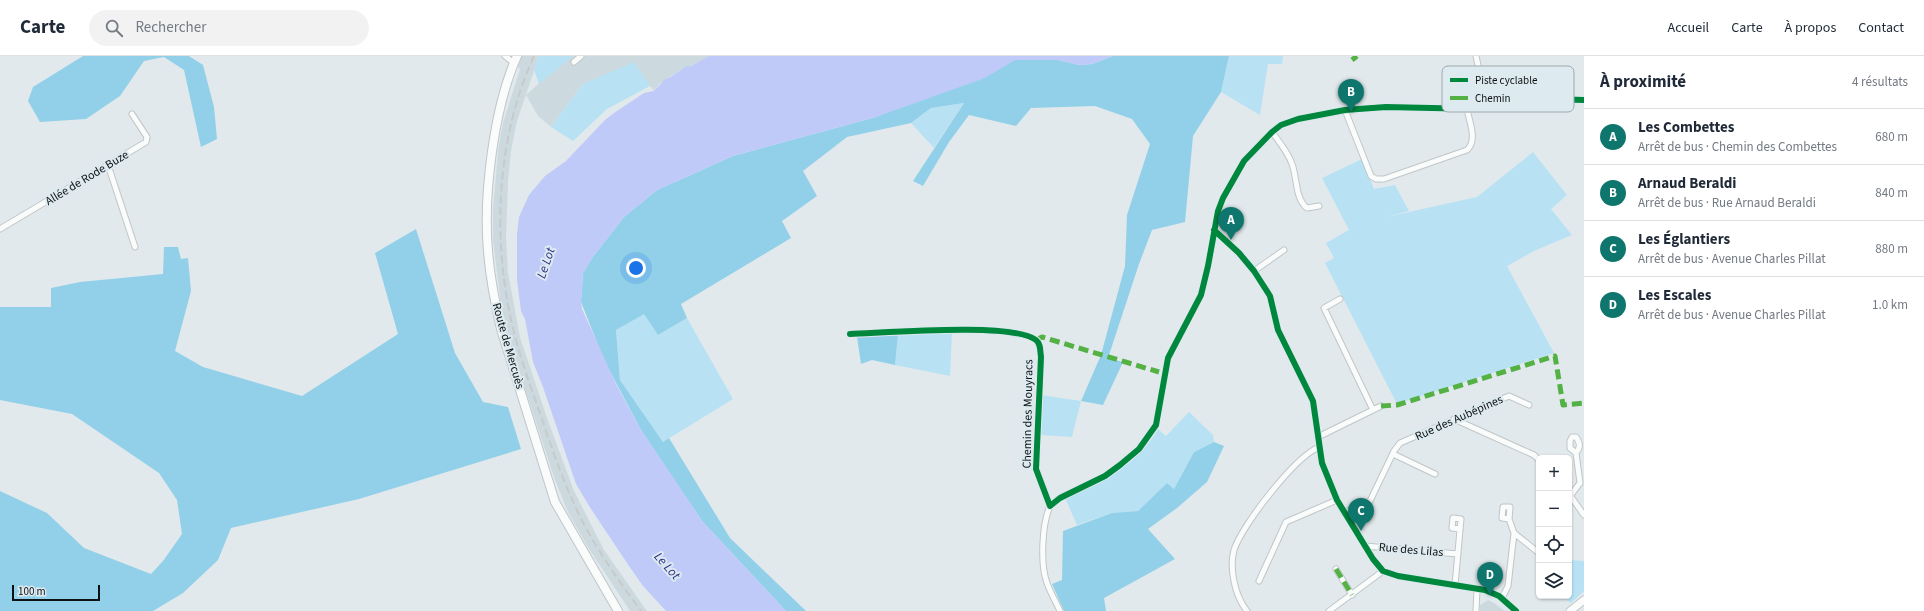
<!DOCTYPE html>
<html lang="fr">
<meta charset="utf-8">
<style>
body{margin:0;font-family:"Source Sans 3",sans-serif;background:#f2f2f3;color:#1f2937}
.controls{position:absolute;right:12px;bottom:12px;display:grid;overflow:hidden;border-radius:6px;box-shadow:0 1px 3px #0004}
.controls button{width:36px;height:36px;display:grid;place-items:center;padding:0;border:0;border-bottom:1px solid #e0e1e3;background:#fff;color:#1f2937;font:20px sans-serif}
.scale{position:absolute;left:12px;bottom:10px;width:88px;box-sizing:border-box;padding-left:4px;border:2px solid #0e1214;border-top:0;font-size:11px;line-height:14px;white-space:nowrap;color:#0e1214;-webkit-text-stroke:3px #ddeaf0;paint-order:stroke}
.you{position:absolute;left:636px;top:212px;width:14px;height:14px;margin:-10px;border:3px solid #fff;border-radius:50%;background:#1a73e8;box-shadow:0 0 0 6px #1a73e833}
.badge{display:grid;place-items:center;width:26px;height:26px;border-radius:50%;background:#0f766e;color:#fff;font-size:13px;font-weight:700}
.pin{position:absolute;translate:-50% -33px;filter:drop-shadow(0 1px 2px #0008)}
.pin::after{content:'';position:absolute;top:21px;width:14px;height:12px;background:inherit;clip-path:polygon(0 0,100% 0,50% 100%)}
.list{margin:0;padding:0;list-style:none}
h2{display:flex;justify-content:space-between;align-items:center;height:52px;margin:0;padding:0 16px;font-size:17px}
h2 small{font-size:13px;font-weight:400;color:#747a83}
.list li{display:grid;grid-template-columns:26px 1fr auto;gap:12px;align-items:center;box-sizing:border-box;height:56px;padding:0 16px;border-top:1px solid #e0e1e3}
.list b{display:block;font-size:15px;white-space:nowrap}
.list p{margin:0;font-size:13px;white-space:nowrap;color:#747a83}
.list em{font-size:13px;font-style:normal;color:#747a83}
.icon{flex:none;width:22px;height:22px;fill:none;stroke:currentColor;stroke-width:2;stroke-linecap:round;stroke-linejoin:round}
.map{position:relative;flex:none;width:1584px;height:555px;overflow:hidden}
header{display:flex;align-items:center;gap:24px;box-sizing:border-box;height:56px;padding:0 20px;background:#fff;border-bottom:1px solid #e0e1e3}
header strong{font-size:19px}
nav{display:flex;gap:22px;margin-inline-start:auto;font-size:14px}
.search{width:280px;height:36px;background:#f2f2f3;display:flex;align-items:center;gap:10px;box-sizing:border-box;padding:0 14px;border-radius:22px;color:#747a83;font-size:15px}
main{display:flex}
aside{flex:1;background:#fff}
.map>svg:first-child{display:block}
.built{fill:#ccdae0}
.green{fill:#b8e2f4}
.forest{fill:#92d0e9}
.water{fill:#bfcaf8}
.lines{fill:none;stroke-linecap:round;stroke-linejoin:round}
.street-casing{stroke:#c0c6c8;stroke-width:7}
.secondary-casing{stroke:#c0c6c8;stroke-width:9}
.primary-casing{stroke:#c0c6c8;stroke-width:10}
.street{stroke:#fafcfc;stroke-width:5}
.secondary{stroke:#fafcfc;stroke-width:7}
.primary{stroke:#fafcfc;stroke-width:8}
.rail{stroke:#c7c9ca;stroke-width:2;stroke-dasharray:8 4;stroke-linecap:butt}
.quiet{stroke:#54b144;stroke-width:5;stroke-dasharray:10 5;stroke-linecap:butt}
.cycleway-casing{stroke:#ddeaf0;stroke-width:8}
.cycleway{stroke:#00873e;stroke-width:6}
.labels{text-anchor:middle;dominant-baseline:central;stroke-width:4;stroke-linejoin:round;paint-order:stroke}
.street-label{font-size:12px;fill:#0e1214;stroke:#ddeaf0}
.water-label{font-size:13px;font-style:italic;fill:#2c2e86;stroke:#ddeaf0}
.key{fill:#ddeaf0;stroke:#9fa9ae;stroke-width:1}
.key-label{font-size:11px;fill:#0e1214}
</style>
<header>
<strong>Carte</strong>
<div class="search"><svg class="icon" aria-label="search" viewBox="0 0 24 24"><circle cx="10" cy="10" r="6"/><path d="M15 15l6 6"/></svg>Rechercher</div>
<nav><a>Accueil</a><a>Carte</a><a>À propos</a><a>Contact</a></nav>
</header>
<main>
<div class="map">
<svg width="1584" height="555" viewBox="0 0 1584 555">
<rect width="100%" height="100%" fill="#e1e9ec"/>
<!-- built -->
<path class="built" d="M 507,0 L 539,0 L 517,65 L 511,95 L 508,125 L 506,182 L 508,217 L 520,281 L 547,362 L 574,435 L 604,494 L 647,555 L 630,555 L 589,493 L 568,456 L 555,424 L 510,287 L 501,249 L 493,184 L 493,154 L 498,95 L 503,67 L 520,13 Z
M 573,0 L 709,0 L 691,10 L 682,13 L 659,28 L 654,35 L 650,30 L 583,28 L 551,71 L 538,60 L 526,39 L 553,15 Z
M 1488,544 L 1494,547 L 1505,555 L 1480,555 L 1480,549 Z"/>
<!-- green -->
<path class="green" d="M 539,0 L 573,0 L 539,28 L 534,14 Z
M 1229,0 L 1283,0 L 1282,8 L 1268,8 L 1260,59 L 1221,36 Z
M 634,6 L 650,30 L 607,53 L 573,85 L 551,71 L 583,28 Z
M 964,47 L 934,92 L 911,67 L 931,52 Z
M 1533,96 L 1567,139 L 1551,153 L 1572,179 L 1536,194 L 1507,210 L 1554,297 L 1397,348 L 1325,207 L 1334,202 L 1326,187 L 1349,174 L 1322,122 L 1362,103 L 1374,133 L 1395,129 L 1409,155 L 1386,161 L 1477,141 Z
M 644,257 L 658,279 L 687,262 L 733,343 L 663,386 L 620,324 L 616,274 Z
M 952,277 L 950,320 L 895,309 L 898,279 Z
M 1041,339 L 1081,345 L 1072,381 L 1040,379 Z
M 1189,356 L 1213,379 L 1214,386 L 1194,396 L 1174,433 L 1167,427 L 1138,455 L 1112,457 L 1077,469 L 1065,442 C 1102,425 1138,409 1158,373 L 1166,380 Z
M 1569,504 L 1584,505 L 1584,535 L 1571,547 L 1561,540 L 1569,540 Z"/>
<!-- forest -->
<path class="forest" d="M 83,0 L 189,0 L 203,9 L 214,51 L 217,83 L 201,91 L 184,14 L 164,1 L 144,5 L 120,40 L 86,63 L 40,66 L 28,45 L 33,31 Z
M 1113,0 L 1229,0 L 1221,36 L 1193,80 L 1185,166 L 1152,174 L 1139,208 L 1108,302 L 1123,306 L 1103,349 L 1081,345 L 1101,299 L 1125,210 L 1127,159 L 1150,88 L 1132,63 L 1095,50 L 1031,52 L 1016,70 L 969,59 L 949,86 L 923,130 L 913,125 L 964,47 L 931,52 L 911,67 L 847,81 L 803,115 L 817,140 L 782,165 L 791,182 L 681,248 L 687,262 L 658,279 L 644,258 L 616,274 L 620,324 L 663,386 L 669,382 L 730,482 L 806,555 L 786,555 L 702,465 L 641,374 L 604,304 L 581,246 L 583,217 L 592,202 L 624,161 L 657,134 L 733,100 L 876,61 L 1015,4 L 1058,4 L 1079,9 L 1092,8 Z
M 416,173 L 455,297 L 483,346 L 508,351 L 521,393 L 359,443 L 231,472 L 218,504 L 183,537 L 153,555 L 0,555 L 0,435 L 47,457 L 84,492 L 151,518 L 163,505 L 182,478 L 177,444 L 159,417 L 72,358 L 0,344 L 0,251 L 51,251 L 51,232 L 80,226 L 163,218 L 164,191 L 178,191 L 181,203 L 188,202 L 191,235 L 175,295 L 203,311 L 302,340 L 398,278 L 375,197 Z
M 898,279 L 895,309 L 872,304 L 861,308 L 857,281 Z
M 1214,386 L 1224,390 L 1207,426 L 1177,452 L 1148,473 L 1175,503 L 1104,542 L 1106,555 L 1064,555 L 1052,528 L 1062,524 L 1063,475 L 1112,457 L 1138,455 L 1167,427 L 1174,433 L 1194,396 Z"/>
<!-- water -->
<path class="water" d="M 709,0 L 1113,0 L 1092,8 L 1079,9 L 1058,4 L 1015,4 L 985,22 L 876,61 L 733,100 L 657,134 L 624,161 L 592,202 L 583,217 L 581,246 L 582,253 L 617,330 L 641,374 L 674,423 L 702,465 L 786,555 L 666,555 L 643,530 L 629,510 L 591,453 L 576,428 L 543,331 L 533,306 L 525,263 L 521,255 L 517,224 L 517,179 L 519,161 L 529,139 L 545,120 L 566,105 L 605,64 L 614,57 L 644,37 L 654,35 L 665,23 L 669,22 L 685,11 L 691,10 Z"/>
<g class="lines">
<!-- street casing -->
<g class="street-casing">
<path id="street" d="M 505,0 L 514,7
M 1476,0 L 1487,50
M 574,6 L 581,0
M 1345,54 L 1371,120 L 1376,123 L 1384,123 L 1467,94 C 1478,84 1469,65 1467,53
M 1272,76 C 1279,86 1288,96 1292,108 C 1297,120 1295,143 1307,152 L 1319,150
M 108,109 L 135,191
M 0,173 L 146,86 L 147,81 L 132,58
M 1214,174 L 1239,197 L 1254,215 L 1270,240 L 1278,274 L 1313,345 L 1322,407 L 1337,444 L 1373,503 L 1383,515 L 1398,520 L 1485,534 L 1499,540 L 1516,555
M 1254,215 L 1284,194
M 1340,243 L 1324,252 L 1373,354
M 850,278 C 884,277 1013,266 1036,284 C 1041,288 1040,295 1041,301 L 1036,413 L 1050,450
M 1454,363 L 1534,399 L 1539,404
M 1318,381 L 1381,350
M 1393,398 L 1435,418
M 1569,438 L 1584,459
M 1570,440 L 1580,427 L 1576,397 C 1581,391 1580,387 1576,381 L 1572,381 L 1570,385 L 1570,392 L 1576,397
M 1050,450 L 1060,442 L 1105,420 L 1120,409 L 1139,393 L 1156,369 L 1168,302 L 1201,239 L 1208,210 L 1218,155 L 1223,142 L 1244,105 L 1272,76 L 1281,69 L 1298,63 L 1345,54 L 1386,51 L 1477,53 L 1552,43 L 1584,44
M 1050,450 C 1042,468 1040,508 1047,527 C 1050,536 1056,546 1060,555
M 1344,457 L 1370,445 L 1394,395 L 1400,387 L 1509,340 L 1529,349
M 1509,463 L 1502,462 L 1503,451 L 1510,451 L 1509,463 L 1514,477
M 1365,490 L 1458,498
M 1336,513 L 1352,539
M 1259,525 L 1286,466 L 1337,444
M 1455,529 L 1461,463 L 1453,462 L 1452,472 L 1460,473
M 1502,542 L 1508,530 L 1514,477 L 1539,497
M 1247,555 C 1235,540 1229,513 1234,494 C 1242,469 1295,401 1319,391
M 1329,555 L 1383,515
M 1476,555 L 1477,533"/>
</g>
<!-- secondary casing -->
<g class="secondary-casing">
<path id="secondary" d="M 1570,555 L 1584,544"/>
</g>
<!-- primary casing -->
<g class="primary-casing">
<path id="primary" d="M 517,0 C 494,51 483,139 488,195 C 490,221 495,247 501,273 L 555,446 L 618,555"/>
</g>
<!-- street -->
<use href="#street" class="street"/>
<!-- secondary -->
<use href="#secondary" class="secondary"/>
<!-- primary -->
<use href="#primary" class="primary"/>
<!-- rail -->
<path class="rail" d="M 534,0 C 499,76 493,168 508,249 C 515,288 529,326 542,363 C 554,399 567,437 586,472 C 602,501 621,528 641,555"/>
<!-- quiet -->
<path class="quiet" d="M 1352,4 L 1357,0
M 1036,284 L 1042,281 L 1159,316
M 1381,350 L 1397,349 L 1555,300 L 1563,349 L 1584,347
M 1336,513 L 1352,539"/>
<!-- cycleway casing -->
<g class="cycleway-casing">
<path id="cycleway" d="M 1214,174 L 1239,197 L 1254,215 L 1270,240 L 1278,274 L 1313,345 L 1322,407 L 1337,444 L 1373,503 L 1383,515 L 1398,520 L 1485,534 L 1499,540 L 1516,555
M 850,278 C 884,277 1013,266 1036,284 C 1041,288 1040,295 1041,301 L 1036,413 L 1050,450 L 1060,442 L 1105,420 L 1120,409 L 1139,393 L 1156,369 L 1168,302 L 1201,239 L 1208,210 L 1218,155 L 1223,142 L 1244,105 L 1272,76 L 1281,69 L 1298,63 L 1345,54 L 1386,51 L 1477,53 L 1552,43 L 1584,44"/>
</g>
<!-- cycleway -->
<use href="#cycleway" class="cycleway"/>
</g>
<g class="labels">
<!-- street labels -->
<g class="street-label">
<text transform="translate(87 122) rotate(-31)">Allée de Rode Buze</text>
<text transform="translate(508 290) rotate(74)">Route de Mercuès</text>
<text transform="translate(1028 358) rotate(-89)">Chemin des Mouyracs</text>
<text transform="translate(1459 362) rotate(-24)">Rue des Aubépines</text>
<text transform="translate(1411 494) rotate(5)">Rue des Lilas</text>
</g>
<!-- water labels -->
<g class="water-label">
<text transform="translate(546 207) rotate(-71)">Le Lot</text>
<text transform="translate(667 510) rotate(48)">Le Lot</text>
</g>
</g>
<!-- legend -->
<rect x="1442" y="10" width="132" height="46" rx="6" class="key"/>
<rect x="1450" y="22" width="18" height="4" fill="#00873e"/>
<rect x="1450" y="40" width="18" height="4" fill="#54b144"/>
<g class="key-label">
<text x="1475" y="28">Piste cyclable</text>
<text x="1475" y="46">Chemin</text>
</g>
</svg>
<div class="controls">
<button>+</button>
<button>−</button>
<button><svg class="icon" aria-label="locate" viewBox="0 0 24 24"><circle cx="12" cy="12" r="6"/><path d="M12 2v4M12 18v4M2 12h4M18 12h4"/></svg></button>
<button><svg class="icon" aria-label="layers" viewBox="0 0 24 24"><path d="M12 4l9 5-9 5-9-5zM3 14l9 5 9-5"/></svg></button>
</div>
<div class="scale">100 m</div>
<div class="you"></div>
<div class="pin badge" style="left:1231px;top:184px">A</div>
<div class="pin badge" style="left:1351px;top:56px">B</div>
<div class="pin badge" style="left:1361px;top:475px">C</div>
<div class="pin badge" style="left:1490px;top:539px">D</div>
</div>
<aside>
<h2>À proximité<small>4 résultats</small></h2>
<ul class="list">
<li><span class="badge">A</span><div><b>Les Combettes</b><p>Arrêt de bus · Chemin des Combettes</p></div><em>680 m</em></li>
<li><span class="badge">B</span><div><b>Arnaud Beraldi</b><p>Arrêt de bus · Rue Arnaud Beraldi</p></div><em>840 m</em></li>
<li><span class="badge">C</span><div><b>Les Églantiers</b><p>Arrêt de bus · Avenue Charles Pillat</p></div><em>880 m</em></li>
<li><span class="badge">D</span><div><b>Les Escales</b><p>Arrêt de bus · Avenue Charles Pillat</p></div><em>1.0 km</em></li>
</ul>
</aside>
</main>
